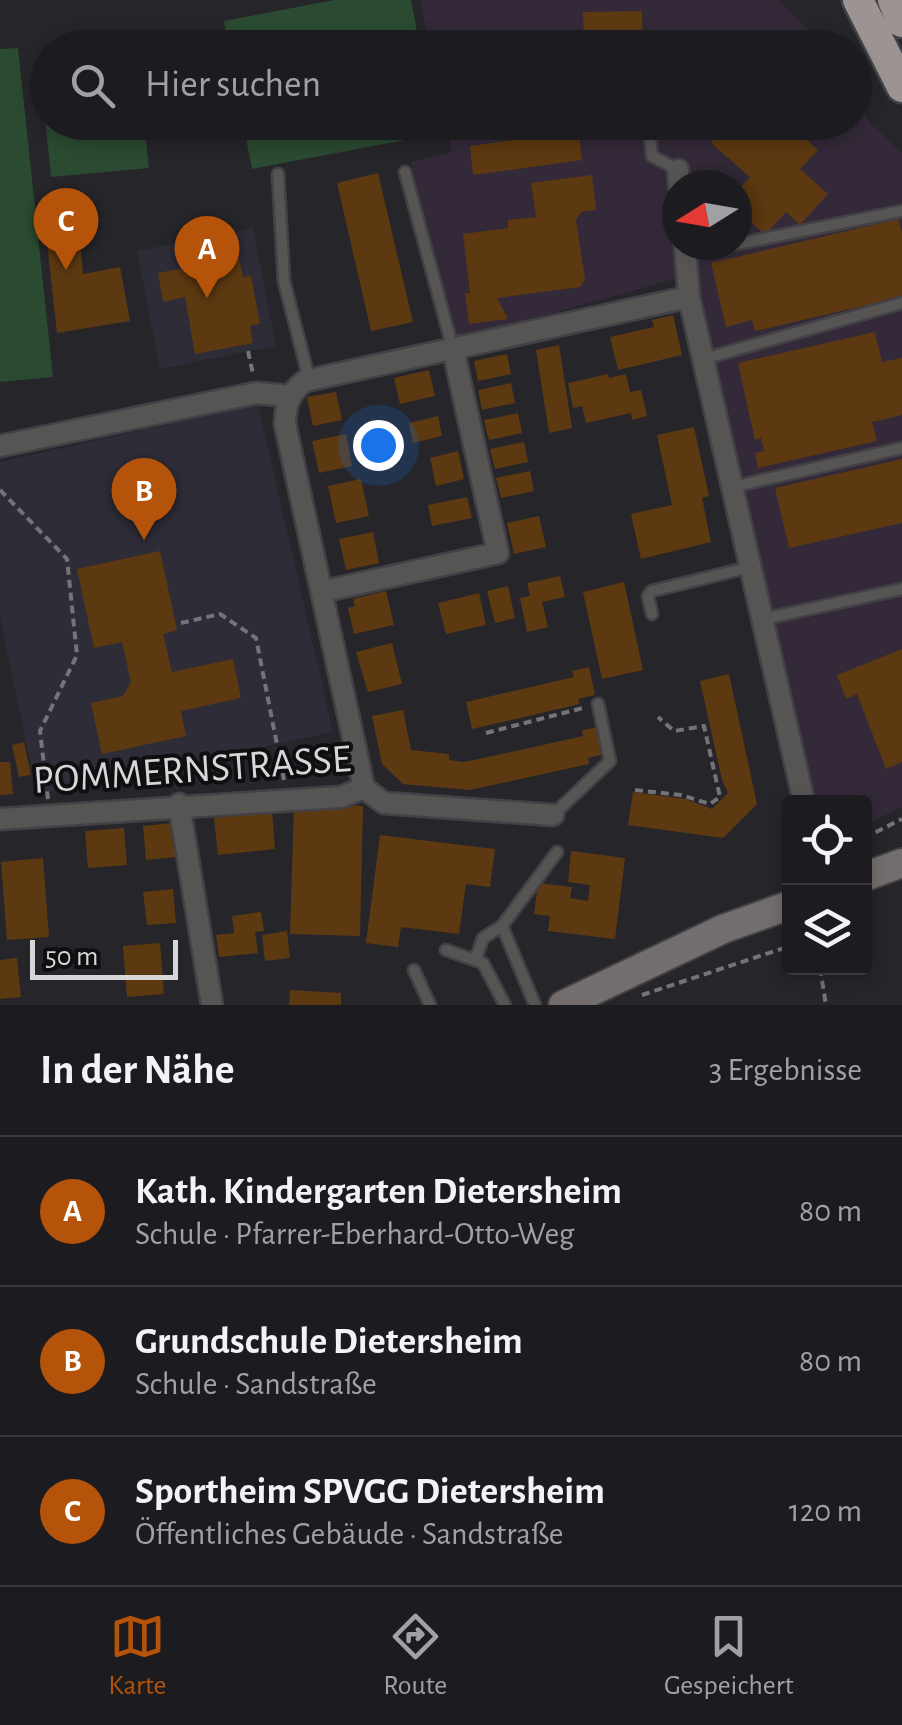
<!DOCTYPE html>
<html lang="de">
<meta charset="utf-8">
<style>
body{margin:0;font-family:"Alegreya Sans",sans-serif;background:#29292d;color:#f1f3f6}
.controls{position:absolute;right:30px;bottom:30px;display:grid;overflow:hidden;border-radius:10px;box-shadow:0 5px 15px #0003}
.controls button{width:90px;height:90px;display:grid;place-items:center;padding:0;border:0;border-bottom:2px solid #3a3a3e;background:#1c1c20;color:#f1f3f6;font:50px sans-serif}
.compass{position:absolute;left:662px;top:170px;width:90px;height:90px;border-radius:50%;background:#1c1c20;box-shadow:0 5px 15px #0003;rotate:259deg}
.scale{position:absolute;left:30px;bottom:25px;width:148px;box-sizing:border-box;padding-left:10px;border:5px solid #d7d7da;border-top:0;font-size:28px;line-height:35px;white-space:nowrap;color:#d7d7da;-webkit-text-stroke:8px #0f0f11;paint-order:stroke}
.you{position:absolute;left:378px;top:445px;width:35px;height:35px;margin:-25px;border:8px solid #fff;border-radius:50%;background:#1a73e8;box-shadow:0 0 0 15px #1a73e833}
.badge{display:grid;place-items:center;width:65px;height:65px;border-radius:50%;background:#b45309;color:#fff;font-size:32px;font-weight:700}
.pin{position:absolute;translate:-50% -82px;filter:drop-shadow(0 2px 5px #0008)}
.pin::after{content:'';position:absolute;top:52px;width:35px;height:30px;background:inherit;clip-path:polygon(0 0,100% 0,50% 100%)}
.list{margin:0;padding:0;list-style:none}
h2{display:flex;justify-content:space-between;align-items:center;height:130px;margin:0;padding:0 40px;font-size:42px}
h2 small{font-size:32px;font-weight:400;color:#a0a1a5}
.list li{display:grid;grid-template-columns:65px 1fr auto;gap:30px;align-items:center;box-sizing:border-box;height:150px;padding:0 40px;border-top:2px solid #3a3a3e}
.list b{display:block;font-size:38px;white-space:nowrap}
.list p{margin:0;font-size:32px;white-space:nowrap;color:#a0a1a5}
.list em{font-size:32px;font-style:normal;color:#a0a1a5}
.icon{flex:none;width:55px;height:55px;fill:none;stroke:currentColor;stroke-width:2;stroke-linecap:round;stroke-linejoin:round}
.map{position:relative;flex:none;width:902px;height:1005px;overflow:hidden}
.search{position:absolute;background:#1c1c20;box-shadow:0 5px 15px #0003;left:30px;right:30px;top:30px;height:110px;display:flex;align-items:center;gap:25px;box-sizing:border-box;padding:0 35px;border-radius:55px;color:#a0a1a5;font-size:38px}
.sheet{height:580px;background:#1c1c20}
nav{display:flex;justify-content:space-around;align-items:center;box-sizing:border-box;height:140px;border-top:2px solid #3a3a3e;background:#1c1c20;font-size:28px;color:#a0a1a5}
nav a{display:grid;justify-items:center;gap:5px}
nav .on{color:#b45309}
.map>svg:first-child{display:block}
.commercial{fill:#332938;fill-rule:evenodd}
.built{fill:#2e2c37}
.green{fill:#2a4a31}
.building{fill:#5d3911}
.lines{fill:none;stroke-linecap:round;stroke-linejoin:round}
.service-casing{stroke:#424146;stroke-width:15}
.minor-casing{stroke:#424146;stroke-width:25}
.secondary-casing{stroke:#424146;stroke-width:32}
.motorway-casing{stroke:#424146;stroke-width:35}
.path{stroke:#747377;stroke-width:4;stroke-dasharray:8 5;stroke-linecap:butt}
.service{stroke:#575454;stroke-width:10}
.minor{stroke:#575454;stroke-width:20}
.secondary{stroke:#736e6d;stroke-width:28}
.motorway{stroke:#9b9492;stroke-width:30}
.labels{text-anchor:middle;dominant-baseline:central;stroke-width:8;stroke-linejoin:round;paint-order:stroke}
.street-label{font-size:40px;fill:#d7d7da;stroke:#0f0f11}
</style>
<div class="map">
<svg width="902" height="1005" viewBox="0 0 902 1005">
<rect width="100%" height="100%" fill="#26252a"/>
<!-- commercial -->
<path class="commercial" d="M 420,0 L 778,0 L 826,47 L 430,47 Z
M 855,96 L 870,123 L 902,153 L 902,807 L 865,825 L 864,802 L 815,802 L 682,277 L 453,341 L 411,162 L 452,152 L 446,123 L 854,122 ZM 677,185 L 737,185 L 737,245 L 677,245 Z"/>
<!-- built -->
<path class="built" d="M 253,228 L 276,346 L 160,369 L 137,251 Z
M 258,404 L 333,732 L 37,795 L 0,617 L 0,462 Z"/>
<!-- green -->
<path class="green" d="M 334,0 L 411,0 L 420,47 L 229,47 L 224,21 Z
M 18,48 L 53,377 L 0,382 L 0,49 Z
M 47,66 L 48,122 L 144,123 L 149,168 L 51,177 L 40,67 Z
M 243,123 L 434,123 L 437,134 L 252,169 Z"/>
<!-- building -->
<path class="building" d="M 642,11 L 643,48 L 584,48 L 583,12 Z
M 544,33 L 546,48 L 492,48 L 491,39 Z
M 729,122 L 745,122 L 752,128 L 757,122 L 787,122 L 818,150 L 800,169 L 828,194 L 800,225 L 786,212 L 765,235 L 737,209 L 737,192 L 750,177 L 711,143 Z
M 579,131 L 582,160 L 473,175 L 470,146 Z
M 378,173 L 413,322 L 371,331 L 337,183 Z
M 592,175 L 596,210 L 581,212 L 576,220 L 585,279 L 580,287 L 497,298 L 508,319 L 469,324 L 465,293 L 470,293 L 463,234 L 508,228 L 508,220 L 536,217 L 531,183 Z
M 77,205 L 83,274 L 120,267 L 130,321 L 57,333 L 43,207 Z
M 898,219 L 902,232 L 902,297 L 755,331 L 752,320 L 726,327 L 711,263 Z
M 239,258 L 243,277 L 251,276 L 260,324 L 250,326 L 253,343 L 195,354 L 185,297 L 163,302 L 158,273 Z
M 673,315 L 682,355 L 618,370 L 610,337 L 654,327 L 652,320 Z
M 875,332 L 882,362 L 902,358 L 902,415 L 872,422 L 877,441 L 758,468 L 755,453 L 764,451 L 761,438 L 755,440 L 738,363 Z
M 559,345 L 572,428 L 549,433 L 536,350 Z
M 507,354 L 511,374 L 478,381 L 474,361 Z
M 429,370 L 435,396 L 400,404 L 394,378 Z
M 608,374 L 609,378 L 626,374 L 630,392 L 641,390 L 647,416 L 632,420 L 631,413 L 586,423 L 582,406 L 573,408 L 568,383 Z
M 511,383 L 515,403 L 482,410 L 478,390 Z
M 336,392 L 342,420 L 313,426 L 307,397 Z
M 518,413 L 522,433 L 489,440 L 484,420 Z
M 438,416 L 442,436 L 413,443 L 409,423 Z
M 694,427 L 709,496 L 702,498 L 711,542 L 641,559 L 631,514 L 672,505 L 657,435 Z
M 346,434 L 352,466 L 319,473 L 312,441 Z
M 524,442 L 528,462 L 495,469 L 490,449 Z
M 458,451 L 464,479 L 436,486 L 430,458 Z
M 902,459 L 902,523 L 789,548 L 775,488 Z
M 530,471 L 534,491 L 501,498 L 496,478 Z
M 361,479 L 369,516 L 336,523 L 328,486 Z
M 467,497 L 472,518 L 432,526 L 428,505 Z
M 539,516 L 546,547 L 514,554 L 507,523 Z
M 373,532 L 379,563 L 346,570 L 339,539 Z
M 160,551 L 177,630 L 163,634 L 172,672 L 233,659 L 241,698 L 181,711 L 186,736 L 102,754 L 91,703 L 123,696 L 131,682 L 122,642 L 94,648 L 77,569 Z
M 560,576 L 565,597 L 542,602 L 548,627 L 527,632 L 520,598 L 530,596 L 527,583 Z
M 624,582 L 643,670 L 602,679 L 583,592 Z
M 508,586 L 515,618 L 495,623 L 487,591 Z
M 386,591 L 394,625 L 354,634 L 348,608 L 355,606 L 353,599 Z
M 479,593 L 486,625 L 446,634 L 438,603 Z
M 392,643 L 402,684 L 368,692 L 356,652 Z
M 902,649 L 902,762 L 886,769 L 857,694 L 846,699 L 837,675 Z
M 589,667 L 595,695 L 578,699 L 580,704 L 472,729 L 466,702 L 574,677 L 572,671 Z
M 729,674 L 757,804 L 723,838 L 628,825 L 633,792 L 686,799 L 712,809 L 728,793 L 722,780 L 700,681 Z
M 403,710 L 411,750 L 449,754 L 449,760 L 464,762 L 516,751 L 583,736 L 582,730 L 599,727 L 605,754 L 588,758 L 589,764 L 470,790 L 403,784 L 382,764 L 372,716 Z
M 24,742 L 31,775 L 19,777 L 12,745 Z
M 0,762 L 10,762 L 13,794 L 0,795 Z
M 294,804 L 363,806 L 360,936 L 290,934 Z
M 272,812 L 275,849 L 218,855 L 214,818 Z
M 173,823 L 177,857 L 146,860 L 143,826 Z
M 124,828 L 127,865 L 88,868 L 85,831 Z
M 380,835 L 495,849 L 490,887 L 466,884 L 459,934 L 401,927 L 398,947 L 366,943 Z
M 571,851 L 625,858 L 615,939 L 548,931 L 550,916 L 534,914 L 538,883 L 572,887 L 570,898 L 588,901 L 590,885 L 568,882 Z
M 43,858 L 49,937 L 7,940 L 1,862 Z
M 173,889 L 176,923 L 147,925 L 143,892 Z
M 261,912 L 264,931 L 255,932 L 258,953 L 219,957 L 216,935 L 234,933 L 232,916 Z
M 287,931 L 290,958 L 265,961 L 262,935 Z
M 160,943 L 164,994 L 127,997 L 123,946 Z
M 17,958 L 21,997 L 0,999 L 0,960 Z
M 290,990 L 341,993 L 341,1005 L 289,1005 Z"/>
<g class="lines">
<!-- service casing -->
<g class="service-casing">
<path id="service" d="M 593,122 L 649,129 L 652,156 L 678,170
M 405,172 L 453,349
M 278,174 L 284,281 L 309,379
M 737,244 L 902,211
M 686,255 L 730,245
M 703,359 L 902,303
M 732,487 L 902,448
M 652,614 L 648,596 L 652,591 L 750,567
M 763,619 L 902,589
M 553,815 L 610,761 L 598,704
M 446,950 L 483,963 L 505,1005
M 476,958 L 483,938 L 502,926
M 414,970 L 430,1005
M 535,1005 L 502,926 L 557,852"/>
</g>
<!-- minor casing -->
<g class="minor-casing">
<path id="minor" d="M 678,170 L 679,185
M 685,245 L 689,297 L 804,802
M 0,446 L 256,393 L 290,396
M 325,591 L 498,553 L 453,349
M 364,788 L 285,424 C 286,404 288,394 305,381 L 689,297
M 179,804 L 212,1005
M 0,819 L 341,797 L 364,788 L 384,803 L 553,815"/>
</g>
<!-- secondary casing -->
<g class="secondary-casing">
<path id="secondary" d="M 864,877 L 902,863
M 563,1005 L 723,929 L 790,905"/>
</g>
<!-- motorway casing -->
<g class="motorway-casing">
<path id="motorway" d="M 858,0 L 902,87
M 893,0 L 902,22"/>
</g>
<!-- path -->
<path class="path" d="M 248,351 L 253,374
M 0,490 L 67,559 L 77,655 L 40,731 L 48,799
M 181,623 L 220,614 L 256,638 L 284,780
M 486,733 L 583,708
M 635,790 L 681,795 L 710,804 L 720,797 L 704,726 L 674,731 L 658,717
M 864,838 L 902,819
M 820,968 L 826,1005
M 642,995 L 790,946"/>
<!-- service -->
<use href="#service" class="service"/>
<!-- minor -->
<use href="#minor" class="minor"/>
<!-- secondary -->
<use href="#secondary" class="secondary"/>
<!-- motorway -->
<use href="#motorway" class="motorway"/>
</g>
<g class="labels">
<!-- street labels -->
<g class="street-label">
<text transform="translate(192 770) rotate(-4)">POMMERNSTRASSE</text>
</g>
</g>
</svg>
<div class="controls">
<button><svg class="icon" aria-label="locate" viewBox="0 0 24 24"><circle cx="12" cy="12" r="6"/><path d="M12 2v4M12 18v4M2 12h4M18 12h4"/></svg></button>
<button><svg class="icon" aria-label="layers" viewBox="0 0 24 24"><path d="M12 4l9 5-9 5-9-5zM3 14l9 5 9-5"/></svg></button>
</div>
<svg class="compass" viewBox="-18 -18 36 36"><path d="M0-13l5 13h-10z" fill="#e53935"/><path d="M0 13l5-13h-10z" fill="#a0a1a5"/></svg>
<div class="scale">50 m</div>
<div class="you"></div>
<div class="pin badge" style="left:207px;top:298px">A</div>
<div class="pin badge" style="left:144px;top:540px">B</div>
<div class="pin badge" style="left:66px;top:270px">C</div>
<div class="search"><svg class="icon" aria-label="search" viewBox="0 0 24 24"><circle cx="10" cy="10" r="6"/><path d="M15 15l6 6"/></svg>Hier suchen</div>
</div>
<section class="sheet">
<h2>In der Nähe<small>3 Ergebnisse</small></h2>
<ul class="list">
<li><span class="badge">A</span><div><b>Kath. Kindergarten Dietersheim</b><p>Schule · Pfarrer-Eberhard-Otto-Weg</p></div><em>80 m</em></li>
<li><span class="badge">B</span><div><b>Grundschule Dietersheim</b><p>Schule · Sandstraße</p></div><em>80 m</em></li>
<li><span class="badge">C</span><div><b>Sportheim SPVGG Dietersheim</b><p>Öffentliches Gebäude · Sandstraße</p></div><em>120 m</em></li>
</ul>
</section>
<nav>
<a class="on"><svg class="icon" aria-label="map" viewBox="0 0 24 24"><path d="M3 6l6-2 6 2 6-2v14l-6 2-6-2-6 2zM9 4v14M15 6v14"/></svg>Karte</a>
<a><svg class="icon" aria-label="directions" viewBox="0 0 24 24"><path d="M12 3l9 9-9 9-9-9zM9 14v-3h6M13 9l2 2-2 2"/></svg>Route</a>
<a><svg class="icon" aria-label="saved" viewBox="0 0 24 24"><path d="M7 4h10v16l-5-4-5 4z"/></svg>Gespeichert</a>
</nav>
